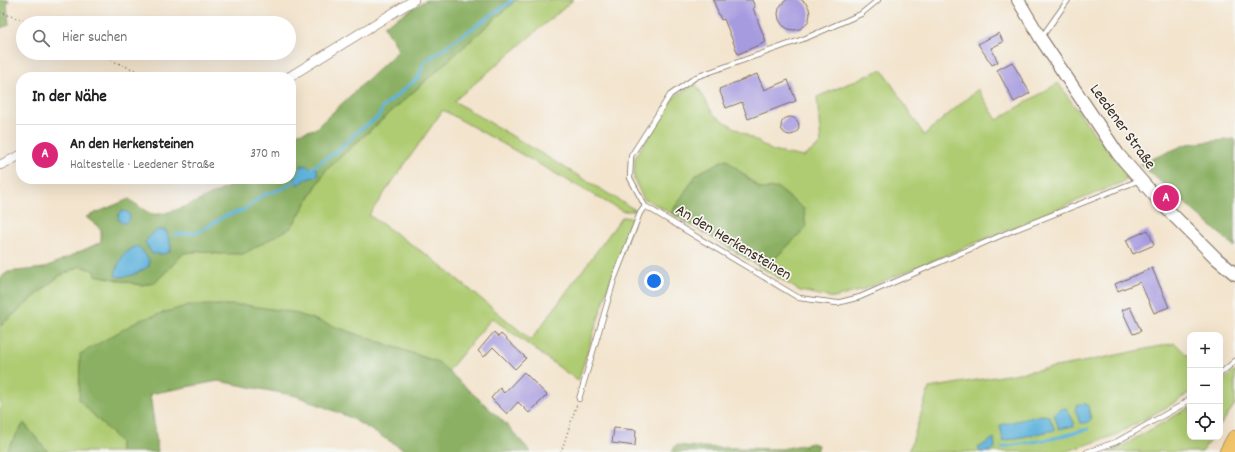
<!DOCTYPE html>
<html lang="de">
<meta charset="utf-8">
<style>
body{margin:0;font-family:Dekko,sans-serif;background:#f2f2f2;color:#202124}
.controls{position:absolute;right:12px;bottom:12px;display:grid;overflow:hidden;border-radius:8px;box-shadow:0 4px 16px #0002}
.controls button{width:36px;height:36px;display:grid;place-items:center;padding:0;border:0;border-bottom:1px solid #e0e0e0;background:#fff;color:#202124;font:20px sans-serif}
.you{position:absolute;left:654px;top:281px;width:14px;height:14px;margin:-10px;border:3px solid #fff;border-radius:50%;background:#1a73e8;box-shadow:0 0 0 6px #1a73e833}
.badge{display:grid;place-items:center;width:26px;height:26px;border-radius:50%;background:#db2777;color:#fff;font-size:13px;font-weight:700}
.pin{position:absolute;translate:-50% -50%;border:2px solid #fff;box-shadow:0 1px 4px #0006}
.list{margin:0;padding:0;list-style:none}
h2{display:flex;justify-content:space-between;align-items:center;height:52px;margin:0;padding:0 16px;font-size:17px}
h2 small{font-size:13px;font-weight:400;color:#757577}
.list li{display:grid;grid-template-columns:26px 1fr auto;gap:12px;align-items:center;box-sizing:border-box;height:60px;padding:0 16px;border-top:1px solid #e0e0e0}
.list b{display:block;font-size:15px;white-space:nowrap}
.list p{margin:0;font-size:13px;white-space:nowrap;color:#757577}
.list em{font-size:13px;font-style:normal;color:#757577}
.icon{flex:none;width:22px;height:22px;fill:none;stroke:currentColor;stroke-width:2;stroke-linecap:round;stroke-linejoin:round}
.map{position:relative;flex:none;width:1235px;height:452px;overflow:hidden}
.search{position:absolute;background:#fff;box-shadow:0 4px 16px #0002;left:16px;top:16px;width:280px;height:44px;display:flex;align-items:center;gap:10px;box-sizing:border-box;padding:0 14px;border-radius:22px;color:#757577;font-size:15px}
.panel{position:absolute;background:#fff;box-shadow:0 4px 16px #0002;left:16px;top:72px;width:280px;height:112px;border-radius:16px}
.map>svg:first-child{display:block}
.green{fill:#afcc72;stroke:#757b48}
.forest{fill:#8bb064;stroke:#636d41}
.water{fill:#61b4dd;stroke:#4e6f7e}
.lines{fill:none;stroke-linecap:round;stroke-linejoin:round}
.stream{stroke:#61b4dd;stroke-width:3}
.building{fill:#a79be0}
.service-casing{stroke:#7b6b5b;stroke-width:6}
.minor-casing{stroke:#7b6b5b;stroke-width:10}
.tertiary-casing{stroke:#7b6b5b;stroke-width:14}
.motorway-casing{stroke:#7b6b5b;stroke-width:18}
.path{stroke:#7b6b5b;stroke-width:1.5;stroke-dasharray:1 3;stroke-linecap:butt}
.service{stroke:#fff;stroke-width:4.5}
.minor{stroke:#fff;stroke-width:9}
.tertiary{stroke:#fff;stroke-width:12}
.motorway{stroke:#f1c36a;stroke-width:17}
.labels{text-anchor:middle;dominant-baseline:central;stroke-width:3.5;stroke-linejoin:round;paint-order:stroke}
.street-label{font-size:16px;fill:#3b2a1e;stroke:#f6f6f2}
</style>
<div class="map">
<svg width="1235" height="452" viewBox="0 0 1235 452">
<rect width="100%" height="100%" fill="#f6f6f2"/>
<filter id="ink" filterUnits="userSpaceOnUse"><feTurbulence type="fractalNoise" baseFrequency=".025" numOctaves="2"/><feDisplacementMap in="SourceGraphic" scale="8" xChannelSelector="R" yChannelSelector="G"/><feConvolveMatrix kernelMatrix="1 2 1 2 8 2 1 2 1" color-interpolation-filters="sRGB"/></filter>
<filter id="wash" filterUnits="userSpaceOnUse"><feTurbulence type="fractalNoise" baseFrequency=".012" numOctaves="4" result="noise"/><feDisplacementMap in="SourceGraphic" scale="16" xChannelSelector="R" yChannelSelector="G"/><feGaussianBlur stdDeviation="0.9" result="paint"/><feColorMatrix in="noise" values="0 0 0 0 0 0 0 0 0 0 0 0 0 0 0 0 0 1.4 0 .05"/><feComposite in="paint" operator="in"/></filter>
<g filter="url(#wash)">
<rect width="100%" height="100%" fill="#f3e4cd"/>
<!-- green -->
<path class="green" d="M 516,0 L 573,0 L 454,101 L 637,211 L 622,211 L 443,110 L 369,215 L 434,260 L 531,340 L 622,217 L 635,218 L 611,279 L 578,381 L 492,318 L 448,371 L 438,362 L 292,312 L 79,400 L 120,442 L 120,452 L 48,452 L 24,424 L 5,452 L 0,452 L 0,326 L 59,276 L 81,266 L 95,271 L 96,275 L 141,285 L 155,283 L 184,253 L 203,251 L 219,254 L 291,228 L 326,170 Z
M 882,69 L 924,135 L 978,89 L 997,120 L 1058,83 L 1094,133 L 1127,173 L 1125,181 L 862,290 L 834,298 L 800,291 L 764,269 L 806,228 L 726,159 L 697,174 L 671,213 L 643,198 L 634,179 L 635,157 L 674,97 L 696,84 L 714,115 L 773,151 L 803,157 L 821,144 L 817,97 Z
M 1175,343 L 1190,358 L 1190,392 L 1176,402 L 1113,436 L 1065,452 L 909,452 L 929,388 L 1073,364 Z
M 1235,371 L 1235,404 L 1220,426 L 1220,383 Z
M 1190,407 L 1190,437 L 1212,437 L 1202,452 L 1108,452 L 1117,449 Z"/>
<!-- forest -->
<path class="forest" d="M 0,0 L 9,0 L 7,4 L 9,25 L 0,28 Z
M 426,0 L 516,0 L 326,170 L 291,228 L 243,254 L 219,254 L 203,251 L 184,253 L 155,283 L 141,285 L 96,275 L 95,271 L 81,266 L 59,276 L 0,326 L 0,278 L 8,272 L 44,268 L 101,242 L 101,229 L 86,217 L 129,199 C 136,204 145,212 153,214 C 170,217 218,191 235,184 L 240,179 L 291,179 L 291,135 L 315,129 L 399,50 L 384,26 Z
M 1235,139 L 1235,247 L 1140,164 L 1187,144 Z
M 726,159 L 760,189 L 778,188 L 804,209 L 806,228 L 764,269 L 671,213 L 697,174 Z
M 189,305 L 245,305 L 292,312 L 438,362 L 504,422 L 531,452 L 408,452 L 349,417 L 297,396 L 218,381 L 150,394 L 158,452 L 120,452 L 120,442 L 79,400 L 80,354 L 140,320 Z
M 24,423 L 48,452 L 5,452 Z
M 812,443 L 818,445 L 816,452 L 672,452 L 676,445 L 695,447 L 781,449 Z"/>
<!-- water -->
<path class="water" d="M 302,165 L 317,169 L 318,176 L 307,179 L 298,185 L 295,179 Z
M118 217a6 6 0 1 1 12 0a6 6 0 1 1-12 0Z
M 157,230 L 166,230 L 171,246 L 170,251 L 164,254 L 152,254 L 145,242 L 150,236 Z
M 138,246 L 149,259 L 149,266 C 139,273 127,279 115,276 C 118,262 124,250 138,246 Z
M 1084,403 L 1088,406 L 1091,419 L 1087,423 L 1080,423 L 1075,409 L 1077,405 Z
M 1066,408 L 1074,422 L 1074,426 L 1059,429 L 1054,414 L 1060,409 Z
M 1041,415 L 1049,416 L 1055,430 L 1003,441 L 1000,425 Z
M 994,438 L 995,448 L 988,452 L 980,452 L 978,448 Z"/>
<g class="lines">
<!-- stream -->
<path class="stream" d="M 311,169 L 338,150 L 357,132 L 378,117 L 383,107 L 419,77 L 424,62 L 513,0
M 174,235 L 199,232 L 225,216 L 244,210 L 263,195 L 282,189 L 299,179
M 1002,447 L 1051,439 L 1088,429"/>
</g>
<g id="blocks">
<!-- building -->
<path class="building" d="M778 14a16 16 0 1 1 32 0a16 16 0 1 1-32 0Z
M 713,0 L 752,0 L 755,7 L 753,8 L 766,42 L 738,54 L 724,19 L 721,20 Z
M 999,33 L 1003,42 L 991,48 L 998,62 L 992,65 L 978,44 Z
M 1012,62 L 1030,93 L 1014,102 L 997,70 Z
M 757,74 L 764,90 L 788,80 L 796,101 L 748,119 L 742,102 L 726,108 L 719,89 Z
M781 126a9 9 0 1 1 18 0a9 9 0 1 1-18 0Z
M 1148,230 L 1154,245 L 1133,254 L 1126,240 Z
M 1152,268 L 1169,307 L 1154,313 L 1140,282 L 1118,291 L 1115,284 Z
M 1130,307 L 1141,331 L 1133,334 L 1122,310 Z
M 494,332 L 498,337 L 501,334 L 526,358 L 515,369 L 493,347 L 484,357 L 478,351 Z
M 524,372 L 547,395 L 529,413 L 518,402 L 507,414 L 491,398 L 500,388 L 504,393 Z
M 614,428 L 636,430 L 635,446 L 612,443 Z"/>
</g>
</g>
<g filter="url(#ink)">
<use href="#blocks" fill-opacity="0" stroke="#7b6b5b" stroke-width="1"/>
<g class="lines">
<!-- service casing -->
<g class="service-casing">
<path id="service" d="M 878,0 L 861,14 L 806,38 L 696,77 L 670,95 L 631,156 L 630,178 L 645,206 L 799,298 L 837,303 L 860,297 L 1009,232 L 1140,180
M 1041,38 L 1068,0
M 1220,374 L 1235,361
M 579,399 L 614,280 L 640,213 L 645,206
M 1087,452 L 1116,442 L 1182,405 L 1190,398"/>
</g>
<!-- minor casing -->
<g class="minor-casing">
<path id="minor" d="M 289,77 L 414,0
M 0,165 L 21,155"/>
</g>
<!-- tertiary casing -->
<g class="tertiary-casing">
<path id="tertiary" d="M 1018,0 L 1041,39 L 1118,154 L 1161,203 L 1217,259 L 1235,274"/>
</g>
<!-- motorway casing -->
<g class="motorway-casing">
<path id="motorway" d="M 1228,452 L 1235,439"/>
</g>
<!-- path -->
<path class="path" d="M 0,12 L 30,23
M 93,53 L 152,77
M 561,452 L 577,404
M 808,452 L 815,447"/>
<!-- service -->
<use href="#service" class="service"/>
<!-- minor -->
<use href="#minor" class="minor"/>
<!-- tertiary -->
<use href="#tertiary" class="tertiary"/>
<!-- motorway -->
<use href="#motorway" class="motorway"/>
</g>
</g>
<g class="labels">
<!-- street labels -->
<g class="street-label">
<text transform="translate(1122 127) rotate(54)">Leedener Straße</text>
<text transform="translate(733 243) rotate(31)">An den Herkensteinen</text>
</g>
</g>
</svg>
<div class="controls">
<button>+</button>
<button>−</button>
<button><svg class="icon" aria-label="locate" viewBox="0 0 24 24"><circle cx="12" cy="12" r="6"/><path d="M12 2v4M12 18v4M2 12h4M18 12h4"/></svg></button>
</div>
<div class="you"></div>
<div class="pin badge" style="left:1166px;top:198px">A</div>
<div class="search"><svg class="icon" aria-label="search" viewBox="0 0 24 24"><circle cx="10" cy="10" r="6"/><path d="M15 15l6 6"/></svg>Hier suchen</div>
<section class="panel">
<h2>In der Nähe<small></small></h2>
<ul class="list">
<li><span class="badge">A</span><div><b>An den Herkensteinen</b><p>Haltestelle · Leedener Straße</p></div><em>370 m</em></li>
</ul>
</section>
</div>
